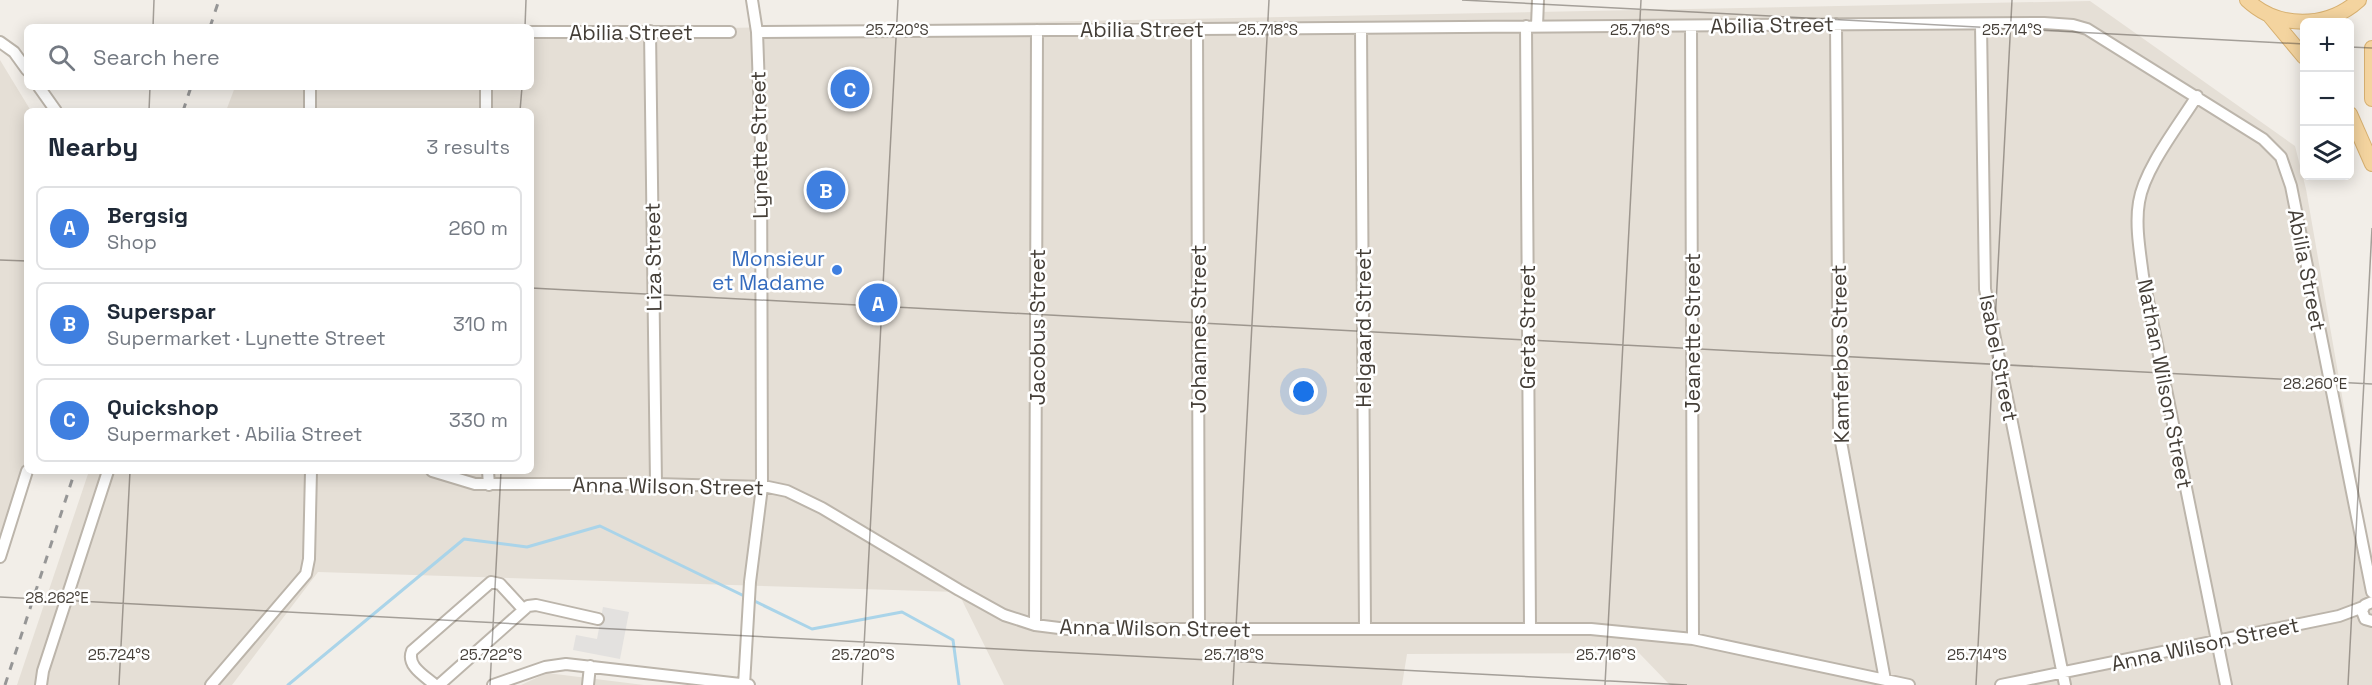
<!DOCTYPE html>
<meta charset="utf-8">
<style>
body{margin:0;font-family:"Space Grotesk",sans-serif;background:#f2f2f3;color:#1f2937}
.controls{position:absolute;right:18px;top:18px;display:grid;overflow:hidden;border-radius:9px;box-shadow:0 3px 15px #0003}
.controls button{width:54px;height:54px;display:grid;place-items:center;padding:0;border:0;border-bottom:2px solid #e0e1e3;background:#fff;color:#1f2937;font:30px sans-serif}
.you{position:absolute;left:1304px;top:392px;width:21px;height:21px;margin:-15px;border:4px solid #fff;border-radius:50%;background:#1a73e8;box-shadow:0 0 0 9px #1a73e833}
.badge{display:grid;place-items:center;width:39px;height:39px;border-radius:50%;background:#e4392d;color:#fff;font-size:20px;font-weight:700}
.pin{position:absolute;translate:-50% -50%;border:3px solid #fff;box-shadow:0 2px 6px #0006}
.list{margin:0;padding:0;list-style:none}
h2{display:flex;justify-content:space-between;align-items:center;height:78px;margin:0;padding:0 24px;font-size:26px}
h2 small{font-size:20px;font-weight:400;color:#747a83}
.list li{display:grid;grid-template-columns:39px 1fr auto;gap:18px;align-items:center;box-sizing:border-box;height:84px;margin:0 12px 12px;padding:0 12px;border:2px solid #e0e1e3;border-radius:9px}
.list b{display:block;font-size:22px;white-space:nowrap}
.list p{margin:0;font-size:20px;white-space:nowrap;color:#747a83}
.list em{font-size:20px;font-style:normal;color:#747a83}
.icon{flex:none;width:33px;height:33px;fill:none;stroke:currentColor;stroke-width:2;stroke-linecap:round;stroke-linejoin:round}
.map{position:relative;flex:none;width:2372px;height:685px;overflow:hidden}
.search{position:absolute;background:#fff;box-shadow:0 3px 15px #0003;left:24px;top:24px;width:510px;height:66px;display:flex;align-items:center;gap:15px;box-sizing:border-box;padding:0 21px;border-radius:9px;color:#747a83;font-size:22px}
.panel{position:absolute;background:#fff;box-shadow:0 3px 15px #0003;left:24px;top:108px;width:510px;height:366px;border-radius:9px}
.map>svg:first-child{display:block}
.residential{fill:#e5dfd6}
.parking{fill:#e3e1df}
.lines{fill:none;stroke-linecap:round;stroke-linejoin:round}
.stream{stroke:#aad4e9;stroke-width:3}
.minor-casing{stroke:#bcb5ab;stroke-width:14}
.major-casing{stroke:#d7b070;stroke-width:16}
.minor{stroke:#fff;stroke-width:10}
.major{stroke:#f4d49f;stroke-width:14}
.rail{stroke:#969696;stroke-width:3;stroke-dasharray:8 8;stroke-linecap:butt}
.ticks{fill:none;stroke:#443e37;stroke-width:1.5;stroke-opacity:0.45}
.shop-dot{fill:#3f7fe0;stroke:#fff;stroke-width:2}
.labels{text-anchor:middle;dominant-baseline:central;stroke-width:5;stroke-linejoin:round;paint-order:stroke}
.street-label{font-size:21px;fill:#443e37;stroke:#fff}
.shop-label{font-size:21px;fill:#366cbe;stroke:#fff;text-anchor:end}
.ticks-label{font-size:15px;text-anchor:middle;fill:#443e37;stroke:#fff;stroke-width:5;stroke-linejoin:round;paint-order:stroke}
</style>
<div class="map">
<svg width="2372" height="685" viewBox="0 0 2372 685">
<rect width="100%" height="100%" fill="#f2eee8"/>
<!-- residential -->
<path class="residential" d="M 2090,1 L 2295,146 L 2306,189 L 2372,568 L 2372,685 L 1670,685 L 1639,653 L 1407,654 L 1402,685 L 1004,685 L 958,592 L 318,572 L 232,685 L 17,685 L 89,471 L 531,471 L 531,111 L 226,111 L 235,87 L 531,87 L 531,32 Z
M 0,60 L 31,111 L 27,111 L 27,456 L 0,540 Z
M 547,673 L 644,685 L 521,685 Z"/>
<!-- parking -->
<path class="parking" d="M 603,607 L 629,612 L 620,659 L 573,650 L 576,635 L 597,639 Z"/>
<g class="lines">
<!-- stream -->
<path class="stream" d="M 288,685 L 464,539 L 527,547 L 600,526 L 812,629 L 902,612 L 953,640 L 959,685"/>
<!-- minor casing -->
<g class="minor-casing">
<path id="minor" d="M 1836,24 L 1839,431 L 1885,680
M 1981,25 L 1985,289 L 2065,685
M 1526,26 L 1530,628
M 1537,26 L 1538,0
M 1691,26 L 1693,639
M 1197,28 L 1199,630
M 1361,28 L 1365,628
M 650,31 L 656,484
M 531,32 L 730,32
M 757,32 L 2044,23 L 2073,25 L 2087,29 L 2263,139 L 2281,157 L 2291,186 L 2372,592
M 0,42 L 14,52 L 27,70
M 39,87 L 56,111
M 310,87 L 310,111
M 486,87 L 486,111
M 2197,96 C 2179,125 2144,169 2139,202 C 2135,225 2140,252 2143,276 L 2226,685
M 432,471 L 475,484 L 656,484 L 768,487 L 787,491 L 822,508 L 959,590 L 1004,615 L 1035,625 L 1067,629 L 1591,629 L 1693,639 L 1909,685
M 488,471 L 489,485
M 0,557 L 27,471
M 2372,602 L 2365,605 L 2362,611 L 2365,619 L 2372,621
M 1035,625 L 1037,30
M 41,685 L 43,671 L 108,471
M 211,685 L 306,574 L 309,559 L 311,471
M 435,685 C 425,676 406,666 412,651 L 491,582 L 500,584 L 523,609
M 439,685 L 528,606 L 536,605 L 598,619
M 493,685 L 545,667 L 566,664 L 749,685
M 588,685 L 590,666
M 744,685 L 750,582 L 762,487 L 761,144 L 757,32 L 752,0
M 2001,685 L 2339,616 L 2363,607"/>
</g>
<!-- major casing -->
<g class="major-casing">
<path id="major" d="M 2247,0 C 2278,29 2327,29 2359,0
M 2269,15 L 2304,57
M 2372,48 L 2372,99
M 2350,114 L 2372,164"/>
</g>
<!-- minor -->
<use href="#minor" class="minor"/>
<!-- major -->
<use href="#major" class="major"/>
<!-- rail -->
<path class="rail" d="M 210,27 L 219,0
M 183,111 L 191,87
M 5,685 L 75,471"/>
</g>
<!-- ticks -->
<path class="ticks" d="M 1462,0 L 2304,44M 153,27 L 154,0M 525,27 L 526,0M 2350,47 L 2372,48M 149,111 L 150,87M 520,111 L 522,87M 0,260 L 27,261M 531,288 L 2372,384M 0,597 L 1687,685M 119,685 L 130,471M 490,685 L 501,471M 862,685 L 898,0M 1233,685 L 1269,0M 1605,685 L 1641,0M 1976,685 L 2012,0M 2348,685 L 2372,228"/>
<!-- markers -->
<circle class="shop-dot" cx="837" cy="270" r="6"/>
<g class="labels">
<!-- street labels -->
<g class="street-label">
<text transform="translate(1772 25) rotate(-1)">Abilia Street</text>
<text x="1142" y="29">Abilia Street</text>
<text x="631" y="32">Abilia Street</text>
<text transform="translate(759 145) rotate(-91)">Lynette Street</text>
<text transform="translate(653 257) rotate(-91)">Liza Street</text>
<text transform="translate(2307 270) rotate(79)">Abilia Street</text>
<text transform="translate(1037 327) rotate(-90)">Jacobus Street</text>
<text transform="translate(1527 327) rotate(-90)">Greta Street</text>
<text transform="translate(1363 328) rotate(-90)">Helgaard Street</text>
<text transform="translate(1198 329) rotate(-90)">Johannes Street</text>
<text transform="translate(1692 333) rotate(-90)">Jeanette Street</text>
<text transform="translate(1840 354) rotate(-91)">Kamferbos Street</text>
<text transform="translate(1999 358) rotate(79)">Isabel Street</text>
<text transform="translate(2165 384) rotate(79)">Nathan Wilson Street</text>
<text transform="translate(668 486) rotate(1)">Anna Wilson Street</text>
<text transform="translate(1155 628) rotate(1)">Anna Wilson Street</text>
<text transform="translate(2205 644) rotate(-12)">Anna Wilson Street</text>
</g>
<!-- shop labels -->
<g class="shop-label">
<text x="825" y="258">Monsieur<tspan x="825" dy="24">et Madame</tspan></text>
</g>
</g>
<g class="ticks-label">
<text x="897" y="35">25.720°S</text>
<text x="1268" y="35">25.718°S</text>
<text x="1640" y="35">25.716°S</text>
<text x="2012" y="35">25.714°S</text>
<text x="2315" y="389">28.260°E</text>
<text x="57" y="603">28.262°E</text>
<text x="119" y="660">25.724°S</text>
<text x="491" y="660">25.722°S</text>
<text x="863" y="660">25.720°S</text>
<text x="1234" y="660">25.718°S</text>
<text x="1606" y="660">25.716°S</text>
<text x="1977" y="660">25.714°S</text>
</g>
</svg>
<div class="controls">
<button>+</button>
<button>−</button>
<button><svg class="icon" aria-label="layers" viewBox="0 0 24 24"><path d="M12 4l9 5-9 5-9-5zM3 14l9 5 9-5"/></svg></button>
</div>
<div class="you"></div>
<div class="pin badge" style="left:878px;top:303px;background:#3f7fe0">A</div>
<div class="pin badge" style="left:826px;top:190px;background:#3f7fe0">B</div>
<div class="pin badge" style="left:850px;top:89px;background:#3f7fe0">C</div>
<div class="search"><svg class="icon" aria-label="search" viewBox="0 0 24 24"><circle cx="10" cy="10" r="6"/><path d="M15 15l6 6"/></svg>Search here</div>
<section class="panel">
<h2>Nearby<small>3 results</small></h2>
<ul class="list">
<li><span class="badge" style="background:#3f7fe0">A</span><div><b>Bergsig</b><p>Shop</p></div><em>260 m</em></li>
<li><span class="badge" style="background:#3f7fe0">B</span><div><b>Superspar</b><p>Supermarket · Lynette Street</p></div><em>310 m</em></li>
<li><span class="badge" style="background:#3f7fe0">C</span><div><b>Quickshop</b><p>Supermarket · Abilia Street</p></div><em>330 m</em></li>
</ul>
</section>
</div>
